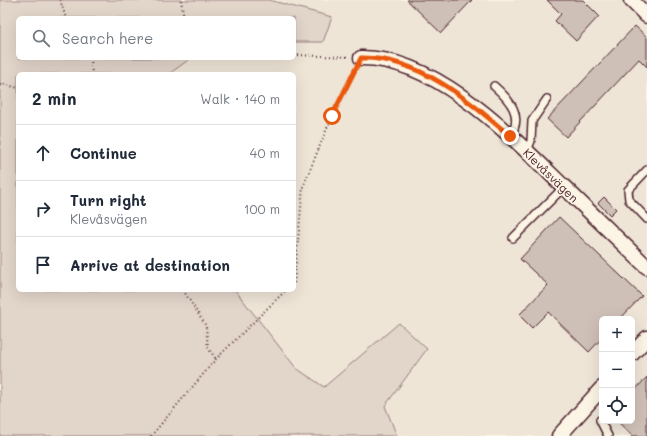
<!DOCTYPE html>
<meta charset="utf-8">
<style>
body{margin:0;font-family:Mali,sans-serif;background:#f6f6f7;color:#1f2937}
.controls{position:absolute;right:12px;bottom:12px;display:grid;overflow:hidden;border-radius:6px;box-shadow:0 4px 16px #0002}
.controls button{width:36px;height:36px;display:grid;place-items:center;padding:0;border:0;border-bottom:1px solid #e0e1e3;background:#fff;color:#1f2937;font:20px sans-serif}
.stop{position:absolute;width:12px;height:12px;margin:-9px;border:3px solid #ea580c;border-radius:50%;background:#fff}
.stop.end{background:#ea580c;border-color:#fff;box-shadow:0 1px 4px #0008}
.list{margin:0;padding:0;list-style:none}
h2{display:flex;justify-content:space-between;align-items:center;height:52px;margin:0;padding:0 16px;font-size:17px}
h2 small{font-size:13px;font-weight:400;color:#747a83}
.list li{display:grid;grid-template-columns:26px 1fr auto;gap:12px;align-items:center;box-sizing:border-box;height:56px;padding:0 16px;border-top:1px solid #e0e1e3}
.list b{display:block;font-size:15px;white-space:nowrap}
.list p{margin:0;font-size:13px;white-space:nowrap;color:#747a83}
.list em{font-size:13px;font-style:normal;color:#747a83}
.icon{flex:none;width:22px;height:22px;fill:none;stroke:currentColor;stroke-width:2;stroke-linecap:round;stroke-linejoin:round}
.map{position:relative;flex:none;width:647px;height:436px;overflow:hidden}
.search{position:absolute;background:#fff;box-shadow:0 4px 16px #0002;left:16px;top:16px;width:280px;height:44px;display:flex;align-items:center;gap:10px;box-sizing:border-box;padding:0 14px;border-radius:6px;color:#747a83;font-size:15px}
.panel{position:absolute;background:#fff;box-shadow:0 4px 16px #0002;left:16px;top:72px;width:280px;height:220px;border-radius:6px}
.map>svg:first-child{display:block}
.built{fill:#eee5d7;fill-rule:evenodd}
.green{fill:#e2d5ca;stroke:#967a7a}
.building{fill:#cfc0b7;stroke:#4a1f2b}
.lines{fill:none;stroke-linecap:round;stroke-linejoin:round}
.lane-casing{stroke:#4a1f2b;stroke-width:10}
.street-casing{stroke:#4a1f2b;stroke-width:17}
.path{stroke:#4a1f2b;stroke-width:2;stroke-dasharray:1 3;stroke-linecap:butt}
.lane{stroke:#fcf5e5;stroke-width:7}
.street{stroke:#fcf5e5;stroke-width:14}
.route{stroke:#ea580c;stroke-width:5}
.labels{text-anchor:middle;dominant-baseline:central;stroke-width:3;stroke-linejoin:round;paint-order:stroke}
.street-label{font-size:12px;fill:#4a1f2b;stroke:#fcf5e5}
</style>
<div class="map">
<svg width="647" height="436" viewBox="0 0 647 436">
<rect width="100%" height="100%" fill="#fcf5e5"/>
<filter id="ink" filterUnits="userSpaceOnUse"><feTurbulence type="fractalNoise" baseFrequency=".025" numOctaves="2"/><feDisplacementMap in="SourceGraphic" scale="8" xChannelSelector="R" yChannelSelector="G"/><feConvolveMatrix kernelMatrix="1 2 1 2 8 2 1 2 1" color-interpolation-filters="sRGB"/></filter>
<g filter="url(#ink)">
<!-- built -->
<path class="built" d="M 269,0 L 647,0 L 647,436 L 397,436 L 385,406 L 427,349 L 399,323 L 324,387 L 296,368 L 235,290 L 294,290 L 294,74 L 169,74 L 191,58 L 294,58 L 294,42 L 323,42 L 332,17 ZM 602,319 L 632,319 L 632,421 L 602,421 Z"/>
<!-- green -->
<path class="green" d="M 0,0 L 269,0 L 332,17 L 323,42 L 294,42 L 294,18 L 18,18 L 18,58 L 191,58 L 169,74 L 18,74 L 18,290 L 235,290 L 296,368 L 324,387 L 399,323 L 427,349 L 385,406 L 397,436 L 0,436 Z"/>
<!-- building -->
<path class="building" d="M 407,0 L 472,0 L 441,33 Z
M 547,0 L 583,0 L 599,16 L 576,41 L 555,21 L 561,14 Z
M 635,26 L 647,37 L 647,67 L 639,59 L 566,137 L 547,119 Z
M 604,197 L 616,209 L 610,215 L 598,203 Z
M 559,217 L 642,296 L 620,319 L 602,319 L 602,338 L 589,352 L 548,312 L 532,328 L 519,315 L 548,285 L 520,259 Z
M 647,377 L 647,436 L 633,436 L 617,421 L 632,421 L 632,393 Z"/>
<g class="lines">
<!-- lane casing -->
<g class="lane-casing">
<path id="lane" d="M 494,86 C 510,100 524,116 510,136
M 527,151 L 531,141 L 532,121 L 547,99
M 647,170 L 628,190 L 629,200 L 647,219
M 513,238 L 564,187
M 600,420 L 608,436"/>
</g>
<!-- street casing -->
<g class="street-casing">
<path id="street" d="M 631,0 L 647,16
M 361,58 C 436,57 513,138 564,187 C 591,213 619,240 647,267
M 632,354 L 647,338
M 559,436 L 602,388"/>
</g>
<!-- path -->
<path class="path" d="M 60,0 L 66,18
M 181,0 L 184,18
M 294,55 L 350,57
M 91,58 L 92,74
M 0,85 L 3,84 L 18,88
M 294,283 L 303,187 L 332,116 L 356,68
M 183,290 L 206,326 L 208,348 L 216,359
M 151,436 L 216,359 L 286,290"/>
<!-- lane -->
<use href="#lane" class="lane"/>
<!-- street -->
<use href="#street" class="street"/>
</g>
</g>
<g class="lines" filter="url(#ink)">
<!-- route -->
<path class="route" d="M 332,116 L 361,58 C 419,57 468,100 510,136"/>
</g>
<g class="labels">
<!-- street labels -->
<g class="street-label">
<text transform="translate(551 175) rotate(44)">Klevåsvägen</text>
</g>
</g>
</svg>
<div class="controls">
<button>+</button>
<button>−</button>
<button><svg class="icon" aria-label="locate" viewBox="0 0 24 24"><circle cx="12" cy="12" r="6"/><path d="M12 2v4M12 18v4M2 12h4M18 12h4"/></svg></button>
</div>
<div class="stop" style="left:332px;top:116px"></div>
<div class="stop end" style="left:510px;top:136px"></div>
<div class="search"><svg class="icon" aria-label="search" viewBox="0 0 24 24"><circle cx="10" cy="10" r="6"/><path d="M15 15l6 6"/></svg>Search here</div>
<section class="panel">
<h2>2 min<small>Walk · 140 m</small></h2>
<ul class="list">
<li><svg class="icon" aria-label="ahead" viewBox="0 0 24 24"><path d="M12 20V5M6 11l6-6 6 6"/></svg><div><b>Continue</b></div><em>40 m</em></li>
<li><svg class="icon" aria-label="right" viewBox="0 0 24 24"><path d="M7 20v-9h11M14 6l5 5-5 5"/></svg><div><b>Turn right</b><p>Klevåsvägen</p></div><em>100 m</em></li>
<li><svg class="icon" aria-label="arrive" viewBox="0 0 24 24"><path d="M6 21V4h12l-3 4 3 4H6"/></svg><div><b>Arrive at destination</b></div></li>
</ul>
</section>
</div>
